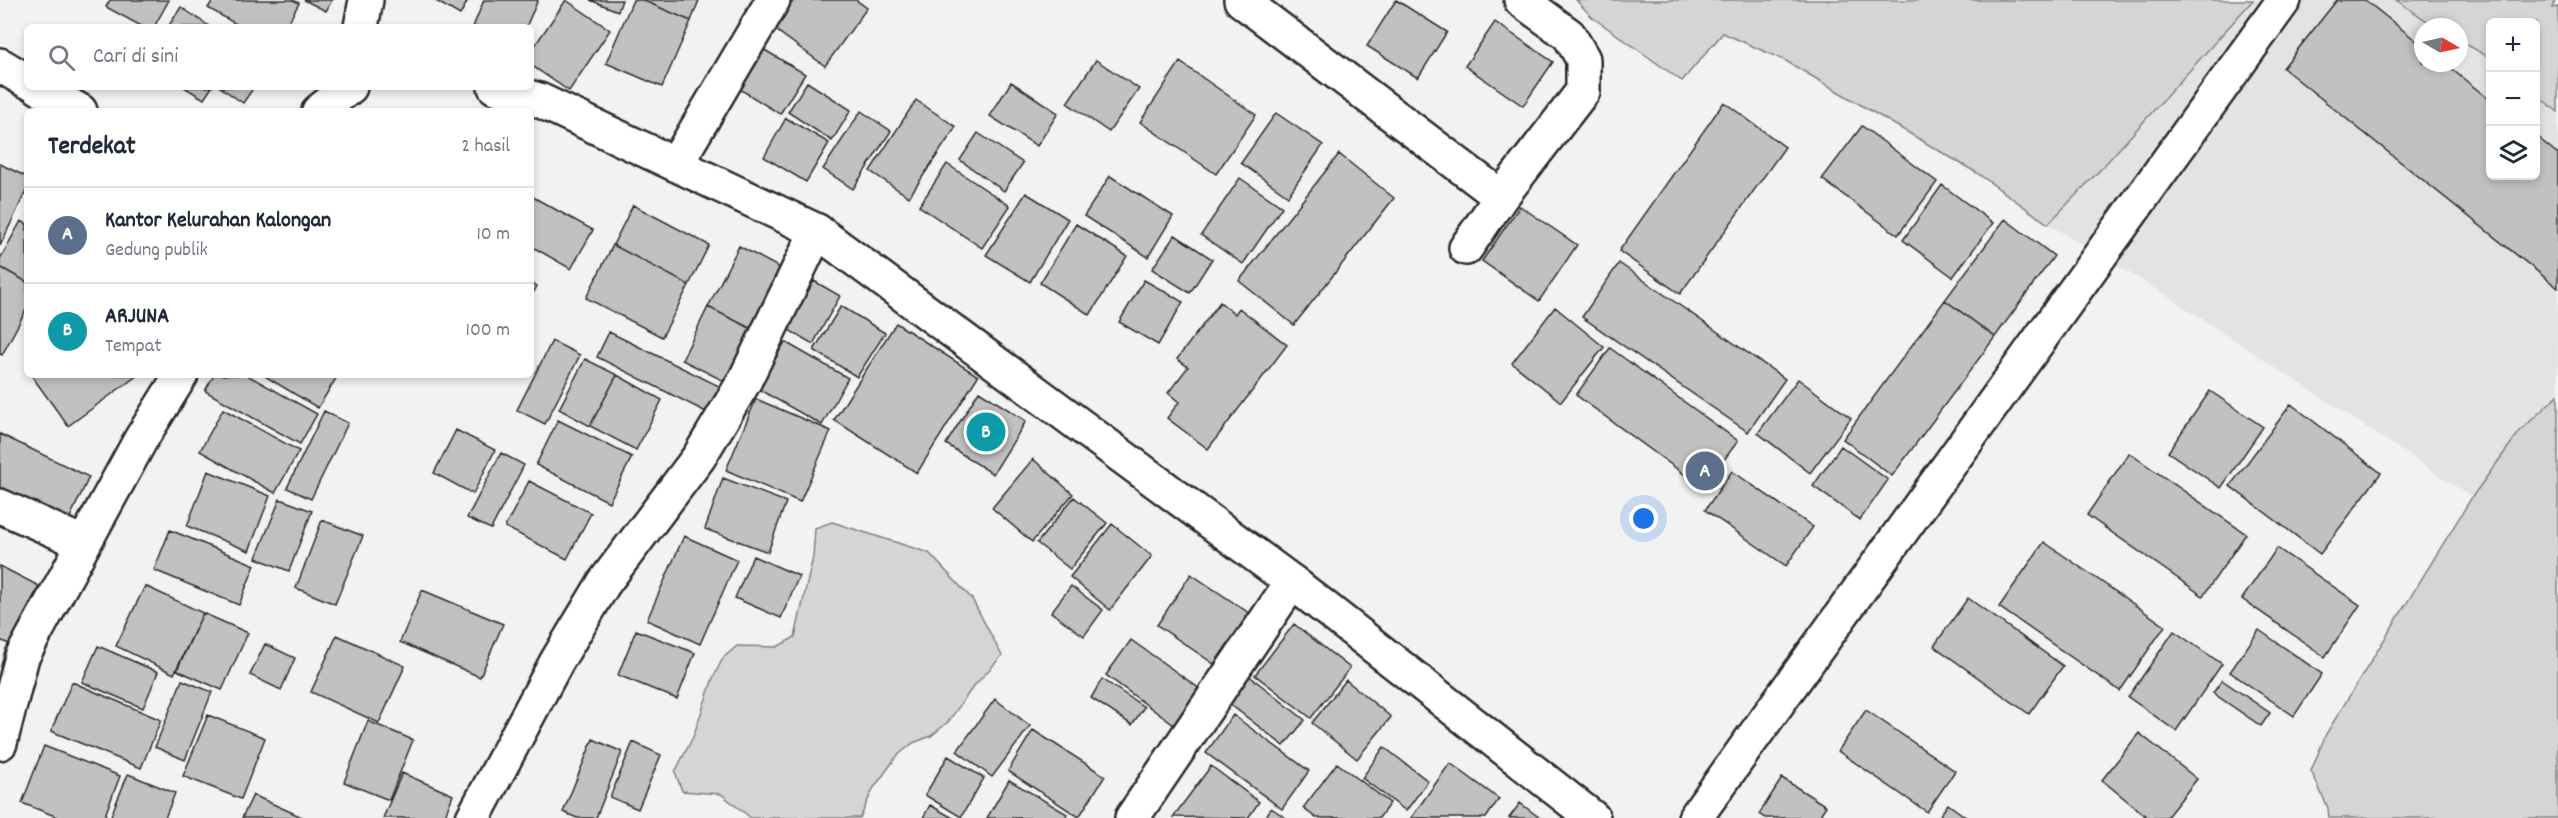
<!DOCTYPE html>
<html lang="id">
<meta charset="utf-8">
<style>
body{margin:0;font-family:Dekko,sans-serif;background:#f2f2f3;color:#1f2937}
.controls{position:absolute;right:18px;top:18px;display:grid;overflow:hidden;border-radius:9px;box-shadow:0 3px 9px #0003}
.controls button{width:54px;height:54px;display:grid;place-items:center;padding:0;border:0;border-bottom:2px solid #e0e1e3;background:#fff;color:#1f2937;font:30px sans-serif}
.compass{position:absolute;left:2414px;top:18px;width:54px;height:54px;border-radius:50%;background:#fff;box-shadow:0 3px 9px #0003;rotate:99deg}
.you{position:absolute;left:1644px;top:519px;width:21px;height:21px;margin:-15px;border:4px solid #fff;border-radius:50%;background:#1a73e8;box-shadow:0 0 0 9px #1a73e833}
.badge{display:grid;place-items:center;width:39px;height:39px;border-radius:50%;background:#0b8043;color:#fff;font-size:20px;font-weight:700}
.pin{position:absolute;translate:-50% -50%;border:3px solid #fff;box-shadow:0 2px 6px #0006}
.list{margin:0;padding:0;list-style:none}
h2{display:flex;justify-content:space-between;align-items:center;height:78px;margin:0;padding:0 24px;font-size:26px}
h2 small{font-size:20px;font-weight:400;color:#747a83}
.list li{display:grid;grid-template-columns:39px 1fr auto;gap:18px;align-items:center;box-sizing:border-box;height:96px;padding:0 24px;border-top:2px solid #e0e1e3}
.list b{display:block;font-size:22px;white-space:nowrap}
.list p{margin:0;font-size:20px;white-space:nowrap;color:#747a83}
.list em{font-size:20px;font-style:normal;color:#747a83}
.icon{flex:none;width:33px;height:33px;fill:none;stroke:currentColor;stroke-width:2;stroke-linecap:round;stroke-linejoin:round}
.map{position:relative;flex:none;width:2558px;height:818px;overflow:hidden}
.search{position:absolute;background:#fff;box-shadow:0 3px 9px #0003;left:24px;top:24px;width:510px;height:66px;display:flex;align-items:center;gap:15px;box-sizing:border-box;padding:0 21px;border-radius:9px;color:#747a83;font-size:22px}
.panel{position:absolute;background:#fff;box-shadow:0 3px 9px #0003;left:24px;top:108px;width:510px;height:270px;border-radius:9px}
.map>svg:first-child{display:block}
.built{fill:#e3e3e3}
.green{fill:#d5d5d5;stroke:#808080;stroke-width:1.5}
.building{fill:#c1c1c1;stroke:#2b2b2b;stroke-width:1.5}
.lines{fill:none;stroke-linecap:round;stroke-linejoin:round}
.minor-casing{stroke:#2b2b2b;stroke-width:38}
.major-casing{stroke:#2b2b2b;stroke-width:38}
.minor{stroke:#fff;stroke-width:33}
.major{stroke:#fff;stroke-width:33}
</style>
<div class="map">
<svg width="2558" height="818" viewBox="0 0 2558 818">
<rect width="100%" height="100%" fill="#f2f2f2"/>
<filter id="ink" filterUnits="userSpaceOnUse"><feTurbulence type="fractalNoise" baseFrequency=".0167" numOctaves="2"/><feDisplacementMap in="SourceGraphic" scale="12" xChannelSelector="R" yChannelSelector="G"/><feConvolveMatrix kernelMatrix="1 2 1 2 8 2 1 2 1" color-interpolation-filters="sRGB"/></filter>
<g filter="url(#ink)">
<!-- built -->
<path class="built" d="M 2253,0 L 2396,0 L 2436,27 L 2423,27 L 2423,63 L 2459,63 L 2459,40 L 2490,58 L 2490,176 L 2536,176 L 2536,94 L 2558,112 L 2558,395 L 2520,431 L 2472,497 L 2166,295 L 2048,224 L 2101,169 Z"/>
<!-- green -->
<path class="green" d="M 1576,0 L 2253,0 L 2101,169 L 2048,224 L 1977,173 L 1786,61 L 1723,33 L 1682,81 L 1592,17 Z
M 2396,0 L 2555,0 L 2553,8 L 2558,7 L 2558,112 L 2536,94 L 2536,22 L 2490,22 L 2490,58 L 2459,40 L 2459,27 L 2436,27 Z
M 2558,395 L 2558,818 L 2329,818 L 2328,808 L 2311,771 L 2326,734 L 2472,497 L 2520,431 Z
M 832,522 L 929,553 L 972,599 L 1002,656 L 973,687 L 948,722 L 931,736 L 913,743 L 897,756 L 873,789 L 860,818 L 751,818 L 721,794 L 682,791 L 675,772 L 693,737 L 713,678 L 723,658 L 737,646 L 777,647 L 795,637 L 813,557 L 815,528 Z"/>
<!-- building -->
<path class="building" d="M 110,0 L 169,0 L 154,27 L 143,27 L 106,7 Z
M 213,0 L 293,0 L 299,3 L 286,27 L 241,27 L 208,8 Z
M 304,0 L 332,0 L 326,11 Z
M 434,0 L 468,0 L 460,15 Z
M 484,0 L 538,0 L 526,27 L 473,27 Z
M 566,0 L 610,30 L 569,91 L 531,65 L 531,51 Z
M 590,0 L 622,0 L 618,11 Z
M 633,0 L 642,0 L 691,21 L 662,87 L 606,63 Z
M 642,0 L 699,0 L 691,21 Z
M 794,0 L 856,0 L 867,8 L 825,66 L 773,28 Z
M 1396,0 L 1447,32 L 1418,78 L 1367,46 Z
M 2337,0 L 2365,0 L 2423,46 L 2423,63 L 2444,63 L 2490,100 L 2490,176 L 2536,176 L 2536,136 L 2558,154 L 2558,288 L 2283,68 Z
M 181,7 L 209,26 L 208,27 L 168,27 Z
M 1495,22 L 1553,62 L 1523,106 L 1465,66 Z
M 763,49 L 805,74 L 780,114 L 738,88 Z
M 1096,60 L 1139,89 L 1109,132 L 1067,103 Z
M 1180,62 L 1256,115 L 1216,174 L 1140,122 Z
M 807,82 L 851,110 L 832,141 L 788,112 Z
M 1011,82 L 1058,113 L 1037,146 L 990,116 Z
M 184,87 L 212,87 L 204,99 Z
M 220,87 L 254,87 L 243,103 Z
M 916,100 L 956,127 L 909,197 L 870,171 Z
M 1724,102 L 1785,147 L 1680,294 L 1619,251 Z
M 861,111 L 891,131 L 853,189 L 823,169 Z
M 1276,113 L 1323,145 L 1288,196 L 1241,163 Z
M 786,118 L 829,143 L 806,182 L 764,157 Z
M 1862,126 L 1937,182 L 1898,235 L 1822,179 Z
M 978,133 L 1023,163 L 1004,191 L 960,160 Z
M 1339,154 L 1394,198 L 1294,325 L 1239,281 Z
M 0,164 L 27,177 L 27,189 L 0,246 Z
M 947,164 L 1010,206 L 982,248 L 919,206 Z
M 1110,176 L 1173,216 L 1148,257 L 1084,216 Z
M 1240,178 L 1282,207 L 1243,264 L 1201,235 Z
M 1942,185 L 1993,223 L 1953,277 L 1903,240 Z
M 1026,193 L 1068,219 L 1030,282 L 986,255 Z
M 531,196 L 593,230 L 571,269 L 531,246 Z
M 633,205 L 709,245 L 689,285 L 613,245 Z
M 1520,206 L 1577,245 L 1539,301 L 1482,261 Z
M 2005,219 L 2054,256 L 1995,337 L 1945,300 Z
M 21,221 L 27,224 L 27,282 L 0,267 L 0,259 Z
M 1076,224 L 1127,256 L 1090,315 L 1040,283 Z
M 1175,235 L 1212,259 L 1190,293 L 1152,269 Z
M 613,245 L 689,285 L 662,337 L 586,298 Z
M 739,246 L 782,269 L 752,329 L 708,307 Z
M 1619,263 L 1785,379 L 1748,432 L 1582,317 Z
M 0,267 L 27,282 L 27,308 L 2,355 L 0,354 Z
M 1144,280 L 1183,302 L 1158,345 L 1119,322 Z
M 814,281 L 840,296 L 813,344 L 787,329 Z
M 531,283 L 537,286 L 531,297 Z
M 1945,300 L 1995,337 L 1892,476 L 1843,439 Z
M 1220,302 L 1235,314 L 1239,308 L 1287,345 L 1208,449 L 1167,418 L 1179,402 L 1168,393 L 1188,367 L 1177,359 Z
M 841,306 L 885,333 L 857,377 L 814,350 Z
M 708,307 L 752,329 L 726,382 L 682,360 Z
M 1555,307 L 1604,347 L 1561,402 L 1512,363 Z
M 896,323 L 978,376 L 917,473 L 834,420 Z
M 609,332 L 721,387 L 708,413 L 597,357 Z
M 552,341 L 580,355 L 545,424 L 517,410 Z
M 785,342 L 848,378 L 822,425 L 758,389 Z
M 1610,348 L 1738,441 L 1703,488 L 1576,395 Z
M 585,359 L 617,375 L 590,426 L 559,409 Z
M 31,375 L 138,375 L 68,426 Z
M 214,375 L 247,375 L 317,414 L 300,444 L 205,391 Z
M 263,375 L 338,375 L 318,408 Z
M 617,375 L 662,400 L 636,450 L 590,426 Z
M 1798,379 L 1851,418 L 1810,473 L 1758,433 Z
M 979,391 L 1026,421 L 993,474 L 946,444 Z
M 2210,391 L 2263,427 L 2221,488 L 2168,452 Z
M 756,399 L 831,431 L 800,502 L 726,470 Z
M 2291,404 L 2381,473 L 2320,554 L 2230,486 Z
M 223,409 L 299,451 L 275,493 L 200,451 Z
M 324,411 L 348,423 L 311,499 L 287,488 Z
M 558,420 L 632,457 L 609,502 L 536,465 Z
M 456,430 L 495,450 L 473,494 L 434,473 Z
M 0,434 L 89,477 L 66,526 L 0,494 Z
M 1841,446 L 1888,480 L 1860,520 L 1813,486 Z
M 501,453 L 524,465 L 491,529 L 467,518 Z
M 2129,453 L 2246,534 L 2203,596 L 2087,515 Z
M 1033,459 L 1073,494 L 1032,542 L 992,508 Z
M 208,471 L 270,496 L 249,551 L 187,526 Z
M 1732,471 L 1813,527 L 1786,566 L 1705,510 Z
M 723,478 L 786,502 L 768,552 L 705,529 Z
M 529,481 L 591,513 L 567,559 L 505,527 Z
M 1074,497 L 1107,523 L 1070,569 L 1037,543 Z
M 280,499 L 312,511 L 289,571 L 256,558 Z
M 322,520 L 363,536 L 335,604 L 296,588 Z
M 1112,524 L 1152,556 L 1110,610 L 1070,577 Z
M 170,530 L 255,565 L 239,605 L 154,570 Z
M 684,536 L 737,560 L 700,644 L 647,620 Z
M 2044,542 L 2165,626 L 2120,691 L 1999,607 Z
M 2277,548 L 2360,605 L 2325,657 L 2242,599 Z
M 753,556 L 799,576 L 781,618 L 735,598 Z
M 0,566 L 39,586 L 9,644 L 0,640 Z
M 1191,574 L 1249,613 L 1214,664 L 1157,625 Z
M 145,586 L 203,613 L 174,674 L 116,646 Z
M 1071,586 L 1103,610 L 1084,636 L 1051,612 Z
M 422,590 L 503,624 L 480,677 L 400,642 Z
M 1968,598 L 2063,666 L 2029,714 L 1934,646 Z
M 203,613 L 248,633 L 222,690 L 177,670 Z
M 1294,624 L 1350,668 L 1311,718 L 1255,675 Z
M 636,630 L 695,653 L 677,699 L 618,675 Z
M 2259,630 L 2322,674 L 2294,716 L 2230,672 Z
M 2174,631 L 2222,664 L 2176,731 L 2128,697 Z
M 337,635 L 405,666 L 379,723 L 311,692 Z
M 1131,640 L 1200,689 L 1174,725 L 1106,675 Z
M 265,644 L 295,658 L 281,690 L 250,675 Z
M 98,646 L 158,672 L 143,708 L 82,682 Z
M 1247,674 L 1305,720 L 1284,746 L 1226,701 Z
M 1102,679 L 1144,707 L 1132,725 L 1091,698 Z
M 182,680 L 212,692 L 185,760 L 155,747 Z
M 1346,680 L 1391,717 L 1357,759 L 1312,723 Z
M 2222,680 L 2270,713 L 2261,726 L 2213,693 Z
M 72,682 L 161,720 L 141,768 L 51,731 Z
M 995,699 L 1030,726 L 992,777 L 957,751 Z
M 1866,710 L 1955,771 L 1927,812 L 1838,751 Z
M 208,715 L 265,738 L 241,799 L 183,776 Z
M 1233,715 L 1309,771 L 1282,809 L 1206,753 Z
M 368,721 L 413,740 L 389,800 L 344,782 Z
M 1033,730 L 1105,776 L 1079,817 L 1008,771 Z
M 2139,733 L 2197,779 L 2166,818 L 2148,818 L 2102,780 Z
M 593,739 L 622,752 L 596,818 L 577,818 L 563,812 Z
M 633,742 L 661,755 L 638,809 L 610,797 Z
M 44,746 L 120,776 L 104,818 L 60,818 L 22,803 Z
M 1384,747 L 1428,781 L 1406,811 L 1362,778 Z
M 948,756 L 984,778 L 961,817 L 925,795 Z
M 1337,763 L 1390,803 L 1379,818 L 1316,818 L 1303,808 Z
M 1450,763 L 1499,799 L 1486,818 L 1411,818 Z
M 1211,766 L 1259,802 L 1248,818 L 1173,817 Z
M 402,773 L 453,795 L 444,818 L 383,818 Z
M 128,774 L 175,793 L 165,818 L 110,818 Z
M 1782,778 L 1826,806 L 1818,818 L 1765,818 L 1759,814 Z
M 1009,780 L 1067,814 L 1065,818 L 987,818 Z
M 253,795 L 304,818 L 242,818 Z
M 1520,803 L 1540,818 L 1509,818 Z
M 1948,804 L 1967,818 L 1938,818 Z
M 930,805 L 953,818 L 923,818 Z
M 1271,808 L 1286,818 L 1265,818 Z"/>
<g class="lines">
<!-- minor casing -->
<g class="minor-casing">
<path id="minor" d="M 1241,0 L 1501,197
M 361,27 L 366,0
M 676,164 L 773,0
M 1466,248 L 1501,197 L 1583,91 L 1583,59 L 1569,35 L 1521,0
M 0,506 L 83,543
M 0,743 L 22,657 L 141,439 L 181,375
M 473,818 L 557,661 L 604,583 L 699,457 L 745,380 L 817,231
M 1132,818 L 1292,582
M 1695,818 L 2284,0"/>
</g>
<!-- major casing -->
<g class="major-casing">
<path id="major" d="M 0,65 L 27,81
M 38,87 L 80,111
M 495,87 L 539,100 L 817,231 L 1292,582 L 1593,818
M 319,111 L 350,87"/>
</g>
<!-- minor -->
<use href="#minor" class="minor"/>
<!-- major -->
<use href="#major" class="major"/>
</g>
</g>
</svg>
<div class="controls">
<button>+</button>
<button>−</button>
<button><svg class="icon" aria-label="layers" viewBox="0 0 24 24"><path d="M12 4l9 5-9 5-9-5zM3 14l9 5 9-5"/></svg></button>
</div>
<svg class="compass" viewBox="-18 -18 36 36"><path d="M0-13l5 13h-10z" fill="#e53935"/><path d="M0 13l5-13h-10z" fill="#747a83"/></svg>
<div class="you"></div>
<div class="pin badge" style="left:1705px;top:471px;background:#5c6f8a">A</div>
<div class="pin badge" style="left:986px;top:432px;background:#0f9aa8">B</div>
<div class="search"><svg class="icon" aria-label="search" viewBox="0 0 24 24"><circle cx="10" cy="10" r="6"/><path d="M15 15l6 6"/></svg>Cari di sini</div>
<section class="panel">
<h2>Terdekat<small>2 hasil</small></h2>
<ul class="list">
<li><span class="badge" style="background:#5c6f8a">A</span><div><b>Kantor Kelurahan Kalongan</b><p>Gedung publik</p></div><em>10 m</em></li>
<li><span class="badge" style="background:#0f9aa8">B</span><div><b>ARJUNA</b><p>Tempat</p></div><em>100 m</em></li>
</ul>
</section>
</div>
